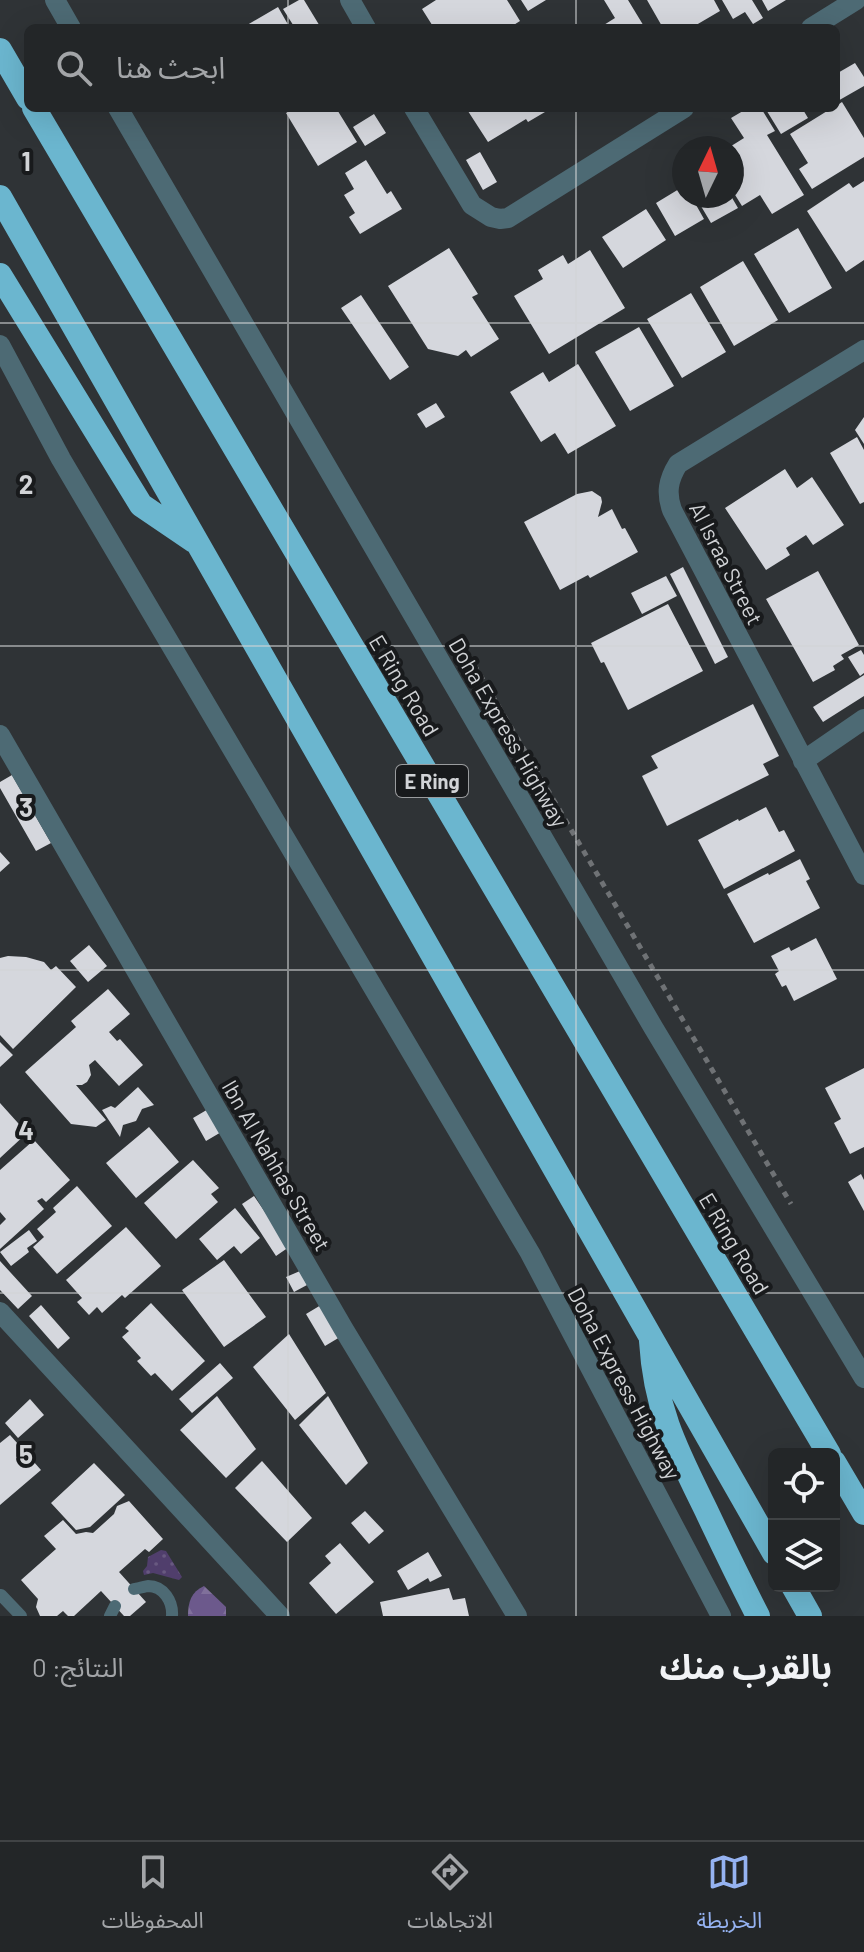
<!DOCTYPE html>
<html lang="ar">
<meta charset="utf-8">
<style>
body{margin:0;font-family:Barlow,"Noto Sans Arabic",sans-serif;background:#2b2e30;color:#f1f3f6;direction:rtl}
.controls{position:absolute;right:24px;bottom:24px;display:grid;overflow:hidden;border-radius:12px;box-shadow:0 8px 32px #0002}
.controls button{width:72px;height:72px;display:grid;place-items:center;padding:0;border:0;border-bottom:2px solid #404345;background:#232628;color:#f1f3f6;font:40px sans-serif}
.compass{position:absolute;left:672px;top:136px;width:72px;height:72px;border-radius:50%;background:#232628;box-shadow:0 8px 32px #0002;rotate:5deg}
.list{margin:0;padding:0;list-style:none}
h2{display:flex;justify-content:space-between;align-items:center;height:104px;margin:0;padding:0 32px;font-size:34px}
h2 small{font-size:26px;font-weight:400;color:#a3a5a8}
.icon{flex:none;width:44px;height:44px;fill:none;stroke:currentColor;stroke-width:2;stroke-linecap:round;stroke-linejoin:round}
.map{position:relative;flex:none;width:864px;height:1616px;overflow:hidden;direction:ltr}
.search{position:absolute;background:#232628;box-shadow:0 8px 32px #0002;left:24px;right:24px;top:24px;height:88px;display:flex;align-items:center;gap:20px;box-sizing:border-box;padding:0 28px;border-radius:12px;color:#a3a5a8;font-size:30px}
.sheet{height:224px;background:#232628}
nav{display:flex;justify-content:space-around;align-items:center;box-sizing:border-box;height:112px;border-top:2px solid #404345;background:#232628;font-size:22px;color:#a3a5a8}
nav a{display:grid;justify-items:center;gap:4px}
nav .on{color:#95b2f1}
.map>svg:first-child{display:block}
.grass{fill:url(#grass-dots)}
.forest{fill:url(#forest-firs)}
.building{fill:#d5d7dd}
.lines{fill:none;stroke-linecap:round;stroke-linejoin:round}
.path{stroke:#6f7275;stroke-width:5;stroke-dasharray:6 6;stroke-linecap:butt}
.service{stroke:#4d6a74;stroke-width:12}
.minor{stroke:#4d6a74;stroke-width:20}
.tertiary{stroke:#4d6a74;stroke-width:20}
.motorway{stroke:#6bb6cf;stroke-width:24}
.grid{fill:none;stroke:#d1d3d6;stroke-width:2;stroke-opacity:0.55}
.labels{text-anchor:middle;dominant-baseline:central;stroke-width:8;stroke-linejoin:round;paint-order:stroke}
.shield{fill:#181a1c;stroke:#9a9c9e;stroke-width:2}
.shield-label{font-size:20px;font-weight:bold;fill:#d1d3d6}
.street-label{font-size:22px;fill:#d1d3d6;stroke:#181a1c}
.grid-label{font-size:26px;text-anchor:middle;font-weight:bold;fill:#d1d3d6;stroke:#181a1c;stroke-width:8;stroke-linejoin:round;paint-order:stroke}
</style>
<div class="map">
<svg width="864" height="1616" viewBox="0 0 864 1616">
<defs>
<pattern id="grass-dots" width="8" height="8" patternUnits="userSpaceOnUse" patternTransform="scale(2)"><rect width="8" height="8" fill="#503e6c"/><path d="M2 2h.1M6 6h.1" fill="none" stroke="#685980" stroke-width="1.8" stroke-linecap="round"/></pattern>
<pattern id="forest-firs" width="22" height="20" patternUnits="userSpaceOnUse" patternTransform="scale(2)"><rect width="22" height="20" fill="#6c598c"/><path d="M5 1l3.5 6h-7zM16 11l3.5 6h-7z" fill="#80709b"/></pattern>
</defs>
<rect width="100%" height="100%" fill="#2f3336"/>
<!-- grass -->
<path class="grass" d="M 161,1550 L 166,1551 L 182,1577 L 179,1580 L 153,1573 L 144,1575 L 143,1571 L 147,1566 L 148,1557 Z"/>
<!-- forest -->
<path class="forest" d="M 204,1586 L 226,1607 L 226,1616 L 188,1616 C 188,1602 191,1592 204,1586 Z"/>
<!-- building -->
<path class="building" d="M 299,0 L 304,0 L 321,28 L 295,28 L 283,9 Z
M 436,0 L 507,0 L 520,21 L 509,28 L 434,28 L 422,9 Z
M 521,0 L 546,0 L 528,11 Z
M 604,0 L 628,0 L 645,28 L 599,28 L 615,18 Z
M 647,0 L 714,0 L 720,11 L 691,28 L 663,28 Z
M 722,0 L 752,0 L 763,18 L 753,24 L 745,12 L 733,19 Z
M 762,0 L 786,0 L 768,11 Z
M 278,7 L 290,28 L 242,28 Z
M 855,63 L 864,77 L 864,86 L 836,102 L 836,74 Z
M 842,102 L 864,138 L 864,157 L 812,189 L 799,169 L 808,163 L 790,134 L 832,108 L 836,108 L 836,106 Z
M 295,108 L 336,108 L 357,142 L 318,166 L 286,113 Z
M 466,108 L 543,108 L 545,112 L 528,122 L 526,119 L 488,142 Z
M 748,108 L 761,108 L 775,131 L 767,135 L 804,195 L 772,214 L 760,195 L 742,206 L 732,190 L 732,148 L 728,148 L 744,138 L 731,118 Z
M 765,108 L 802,108 L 808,118 L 781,134 Z
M 374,114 L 386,133 L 365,146 L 353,127 Z
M 480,152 L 497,182 L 483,190 L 466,160 Z
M 366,160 L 387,194 L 391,191 L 402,209 L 360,234 L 349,217 L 355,213 L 344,195 L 354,189 L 345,173 Z
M 864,181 L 864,260 L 846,272 L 807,211 L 849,183 L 853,188 Z
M 684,186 L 684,196 L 691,196 L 704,219 L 675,236 L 656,203 Z
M 695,196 L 731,196 L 738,208 L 711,223 Z
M 646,209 L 666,240 L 623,268 L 602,237 Z
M 798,228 L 832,288 L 789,313 L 754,254 Z
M 449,248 L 478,294 L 472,297 L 499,339 L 471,357 L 466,350 L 458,356 L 428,349 L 388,286 Z
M 590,250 L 625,308 L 549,354 L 514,296 L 543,279 L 538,270 L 563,255 L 568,264 Z
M 743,261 L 778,320 L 734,346 L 700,287 Z
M 691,293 L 726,352 L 682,378 L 647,319 Z
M 361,295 L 409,367 L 390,380 L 341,308 Z
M 639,327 L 674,386 L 630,411 L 595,352 Z
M 578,364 L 616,426 L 568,454 L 555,433 L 541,442 L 510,392 L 543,372 L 549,382 Z
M 436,403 L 445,417 L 426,428 L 417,414 Z
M 864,417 L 864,444 L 855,430 Z
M 857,437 L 864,450 L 864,502 L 860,504 L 830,453 Z
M 785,469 L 797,488 L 812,477 L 844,525 L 813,545 L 806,535 L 786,548 L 790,555 L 766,570 L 725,508 Z
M 592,491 L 601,497 L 602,502 L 598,517 L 612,509 L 622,529 L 625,528 L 638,552 L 590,578 L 588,575 L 560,590 L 524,522 L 577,494 Z
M 683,567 L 728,657 L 715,664 L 670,574 Z
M 818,571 L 859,645 L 841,655 L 844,659 L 833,666 L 835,670 L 813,682 L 766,599 Z
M 666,576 L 677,596 L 642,614 L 631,593 Z
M 668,604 L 703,671 L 628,710 L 604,662 L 601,663 L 591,643 Z
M 861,650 L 864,655 L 864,673 L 860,676 L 848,657 Z
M 864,675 L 864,696 L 823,722 L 813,707 Z
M 753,704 L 779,756 L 763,764 L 769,775 L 667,826 L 642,776 L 658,768 L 651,756 Z
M 12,775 L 51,843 L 36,851 L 0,788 L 0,782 Z
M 766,807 L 779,832 L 784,830 L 795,851 L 724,889 L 698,840 L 738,819 L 739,821 Z
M 0,852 L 10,863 L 0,872 Z
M 800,859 L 810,879 L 806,881 L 820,908 L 754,943 L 727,894 L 768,873 L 769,875 Z
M 816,938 L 837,979 L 794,1001 L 786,985 L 782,987 L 775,974 L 779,971 L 771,956 L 789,947 L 791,951 Z
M 89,945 L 107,966 L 88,982 L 70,961 Z
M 8,956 L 26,957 L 44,962 L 51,970 L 56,966 L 76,987 L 13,1049 L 0,1035 L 0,958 Z
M 108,989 L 130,1014 L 109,1032 L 117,1041 L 120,1039 L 143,1065 L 119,1086 L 95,1060 L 89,1065 L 91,1075 L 87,1082 L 82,1085 L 76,1085 L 106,1120 L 96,1127 L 71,1124 L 25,1072 L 76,1027 L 71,1021 Z
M 0,1042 L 13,1055 L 0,1067 Z
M 864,1068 L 864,1147 L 850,1154 L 834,1123 L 841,1119 L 825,1088 Z
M 138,1087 L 154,1105 L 142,1109 L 136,1121 L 123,1125 L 120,1137 L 102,1110 L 111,1106 L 115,1108 Z
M 0,1103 L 27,1133 L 0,1158 Z
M 210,1108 L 223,1131 L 206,1141 L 193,1118 Z
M 149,1127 L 179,1162 L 136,1198 L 106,1163 Z
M 34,1140 L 70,1180 L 46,1202 L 42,1198 L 37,1201 L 44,1209 L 0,1249 L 0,1225 L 6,1219 L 0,1212 L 0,1170 Z
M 193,1160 L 219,1188 L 211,1194 L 218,1202 L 176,1239 L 144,1203 Z
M 861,1174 L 864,1180 L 864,1211 L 848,1182 Z
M 77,1186 L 112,1226 L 57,1274 L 33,1247 L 44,1237 L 37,1229 L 56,1212 L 53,1208 Z
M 254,1196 L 289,1247 L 276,1256 L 242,1204 Z
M 235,1208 L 260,1238 L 241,1254 L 234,1246 L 217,1260 L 199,1239 Z
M 126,1227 L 161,1266 L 125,1298 L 122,1295 L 102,1313 L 97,1307 L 89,1315 L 77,1302 L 82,1298 L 66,1280 Z
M 29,1230 L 37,1241 L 27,1248 L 29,1252 L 11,1266 L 0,1252 Z
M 224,1260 L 266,1317 L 224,1347 L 182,1290 Z
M 0,1261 L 32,1296 L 18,1309 L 0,1290 Z
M 300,1271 L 307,1285 L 294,1292 L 286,1277 Z
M 151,1303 L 205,1361 L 172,1391 L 155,1373 L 151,1376 L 137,1361 L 141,1358 L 122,1337 L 129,1331 L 125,1328 Z
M 41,1305 L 70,1338 L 58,1349 L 29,1316 Z
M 321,1305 L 340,1337 L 325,1346 L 306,1314 Z
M 289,1334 L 326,1393 L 295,1420 L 253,1367 Z
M 220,1363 L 233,1378 L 192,1413 L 179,1399 Z
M 217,1396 L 256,1449 L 226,1478 L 180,1430 Z
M 328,1396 L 368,1463 L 346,1485 L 299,1425 Z
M 30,1399 L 44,1415 L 18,1438 L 5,1423 Z
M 10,1435 L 41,1470 L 0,1505 L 0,1443 Z
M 262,1461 L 312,1518 L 287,1542 L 235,1488 Z
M 94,1463 L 125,1495 L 90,1527 L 76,1530 L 51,1503 Z
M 129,1501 L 163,1539 L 149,1552 L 145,1549 L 119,1572 L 146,1602 L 130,1616 L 124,1616 L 101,1591 L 74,1616 L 68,1616 L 63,1611 L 57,1616 L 40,1616 L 36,1607 L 38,1599 L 21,1580 L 56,1549 L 44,1536 L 63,1520 L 76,1534 L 86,1532 L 93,1533 L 114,1514 L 117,1506 Z
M 365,1511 L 384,1531 L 369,1544 L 351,1523 Z
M 340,1543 L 374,1582 L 336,1614 L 309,1583 L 331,1563 L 325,1556 Z
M 428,1552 L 442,1576 L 430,1582 L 428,1578 L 408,1590 L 397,1571 Z
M 449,1588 L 453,1600 L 465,1598 L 469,1616 L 383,1616 L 380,1602 Z"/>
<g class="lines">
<!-- path -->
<path class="path" d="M 453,642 L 459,639 L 791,1204"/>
<!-- service -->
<path class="service" d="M 134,1589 C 135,1589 147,1586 148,1586 C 164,1586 173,1602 172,1616
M 1,1595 L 21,1616
M 110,1616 L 115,1606"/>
<!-- minor -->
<path class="minor" d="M 350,0 L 366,28
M 811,28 L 856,0
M 414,108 L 472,205 L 491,217 L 500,219 L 508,218 L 684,108
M 864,350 L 678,464 C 668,480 666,493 672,510 L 864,875
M 0,735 L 343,1328 L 517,1616
M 803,761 L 864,719
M 0,1312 L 280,1616"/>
<!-- tertiary -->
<path class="tertiary" d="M 55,0 L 71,28
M 118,108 L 653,1027 L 864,1378
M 0,345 L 61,459 L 530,1253 L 721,1616"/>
<!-- motorway -->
<path class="motorway" d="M 0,50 L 28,98
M 34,108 L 829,1454
M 0,197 L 774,1553
M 0,275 L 141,505 L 194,541
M 651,1341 C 655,1410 677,1451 706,1510 C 723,1546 740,1581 758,1616
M 834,1462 L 864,1513
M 793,1586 L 810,1616"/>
</g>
<!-- grid -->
<path class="grid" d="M 288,0 L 288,28M 576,0 L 576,28M 288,108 L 288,1616M 576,108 L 576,1616M 0,323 L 864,323M 0,646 L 864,646M 0,970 L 864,970M 0,1293 L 864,1293"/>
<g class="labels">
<!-- shield labels -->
<rect class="shield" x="396" y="765" width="72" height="32" rx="6"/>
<g class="shield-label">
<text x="432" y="781">E Ring</text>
</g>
<!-- street labels -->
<g class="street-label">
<text transform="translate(727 563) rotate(63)">Al Israa Street</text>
<text transform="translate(405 685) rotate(59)">E Ring Road</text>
<text transform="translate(509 732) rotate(60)">Doha Express Highway</text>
<text transform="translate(277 1165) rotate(60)">Ibn Al Nahhas Street</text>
<text transform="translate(735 1243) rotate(59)">E Ring Road</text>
<text transform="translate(625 1383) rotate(62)">Doha Express Highway</text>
</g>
</g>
<g class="grid-label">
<text x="26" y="171">1</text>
<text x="26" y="494">2</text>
<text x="26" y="817">3</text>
<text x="26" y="1140">4</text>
<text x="26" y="1464">5</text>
</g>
</svg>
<div class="controls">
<button><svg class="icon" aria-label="locate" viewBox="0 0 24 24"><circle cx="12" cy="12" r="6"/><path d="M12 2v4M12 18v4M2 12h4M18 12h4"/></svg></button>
<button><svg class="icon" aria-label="layers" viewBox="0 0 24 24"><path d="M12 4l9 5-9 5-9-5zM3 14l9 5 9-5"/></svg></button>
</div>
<svg class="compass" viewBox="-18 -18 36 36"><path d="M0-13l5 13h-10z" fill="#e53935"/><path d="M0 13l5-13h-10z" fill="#a3a5a8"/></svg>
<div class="search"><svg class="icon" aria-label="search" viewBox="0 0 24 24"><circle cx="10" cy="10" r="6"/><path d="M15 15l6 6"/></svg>ابحث هنا</div>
</div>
<section class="sheet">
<h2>بالقرب منك<small>النتائج: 0</small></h2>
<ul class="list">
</ul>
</section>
<nav>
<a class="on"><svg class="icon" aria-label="map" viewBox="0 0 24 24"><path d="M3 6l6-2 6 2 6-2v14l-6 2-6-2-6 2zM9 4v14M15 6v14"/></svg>الخريطة</a>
<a><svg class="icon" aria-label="directions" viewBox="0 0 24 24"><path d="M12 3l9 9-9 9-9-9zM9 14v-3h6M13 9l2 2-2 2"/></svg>الاتجاهات</a>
<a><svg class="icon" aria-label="saved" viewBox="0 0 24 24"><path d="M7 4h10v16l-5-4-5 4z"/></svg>المحفوظات</a>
</nav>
